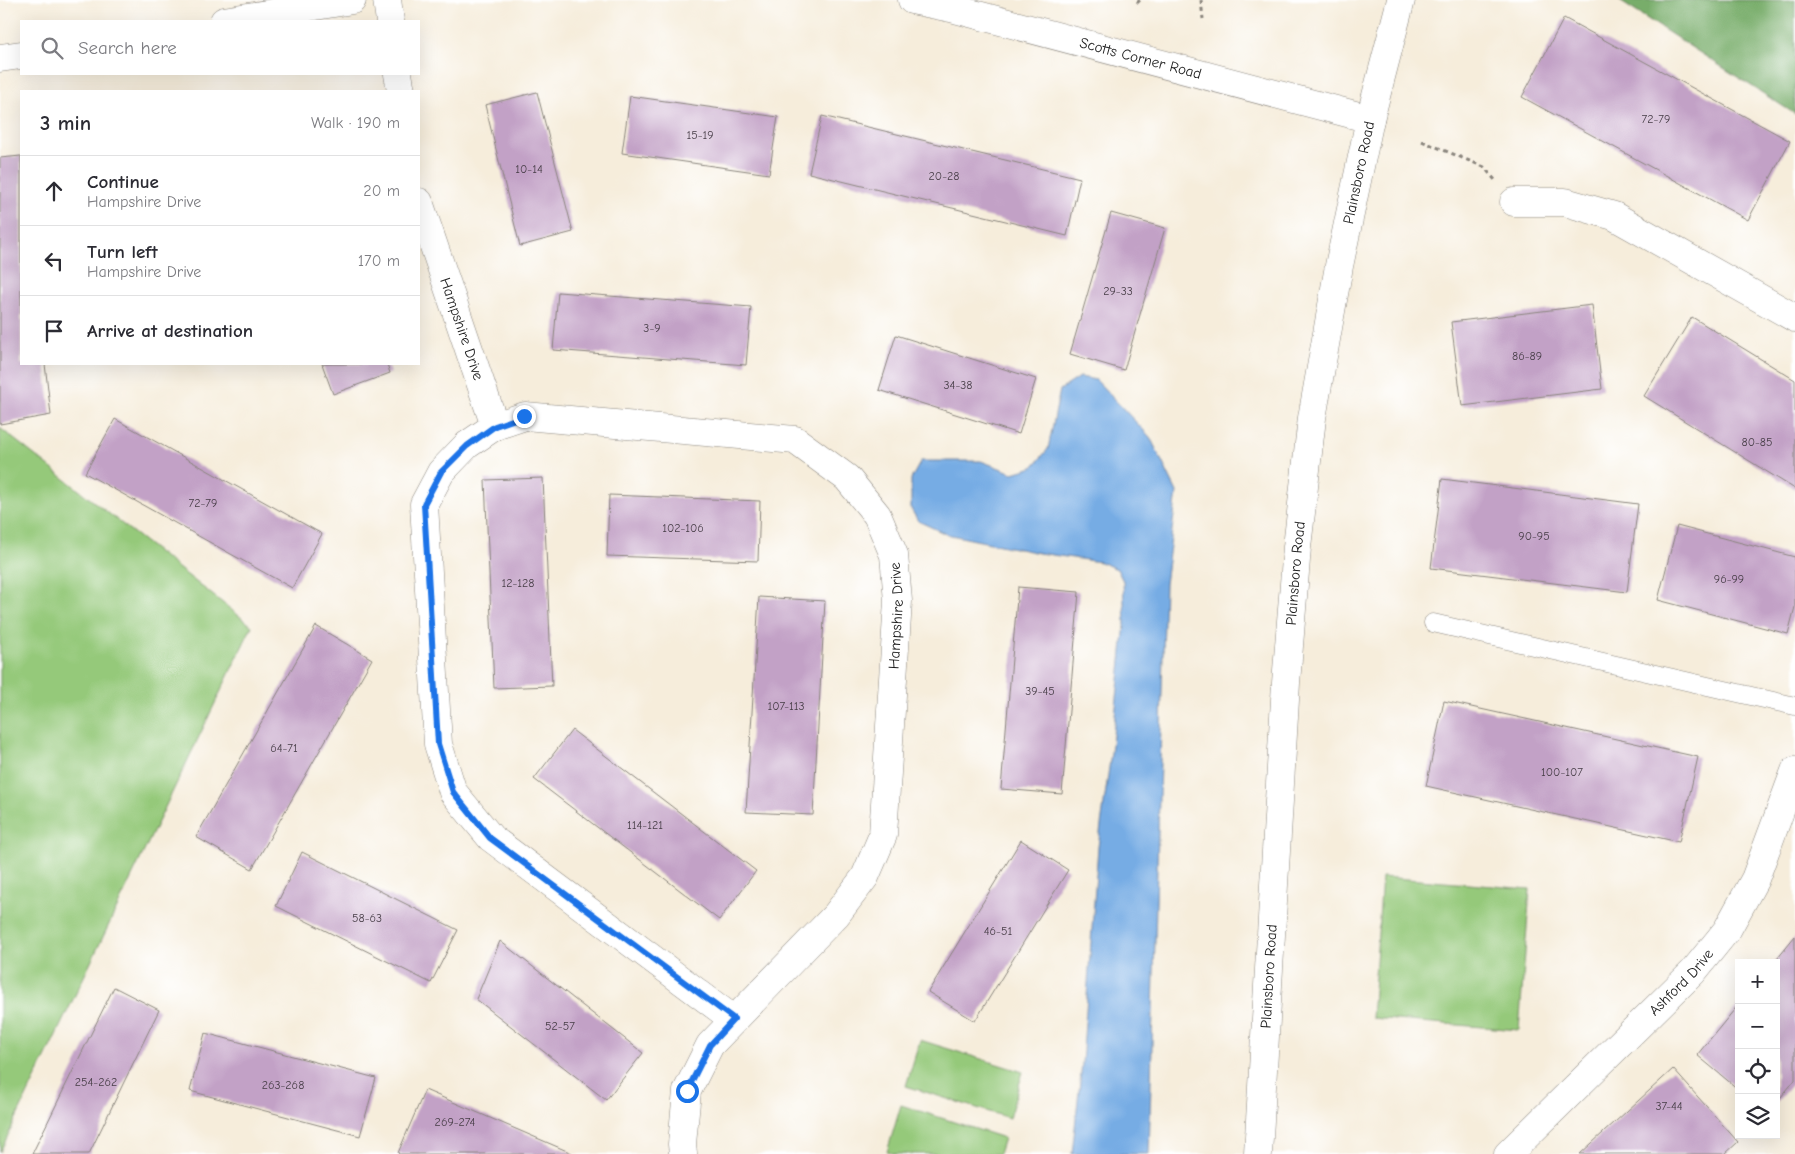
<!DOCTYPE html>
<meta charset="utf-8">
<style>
body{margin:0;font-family:"Comic Neue",sans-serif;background:#f2f2f3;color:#2b2b33}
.controls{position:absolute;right:15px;bottom:15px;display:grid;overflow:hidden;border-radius:0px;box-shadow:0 5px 20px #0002}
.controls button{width:45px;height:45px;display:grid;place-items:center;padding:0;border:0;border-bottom:1px solid #e1e1e2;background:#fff;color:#2b2b33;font:25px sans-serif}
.stop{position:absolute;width:15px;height:15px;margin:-11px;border:4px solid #1a73e8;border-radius:50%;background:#fff}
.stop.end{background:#1a73e8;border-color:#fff;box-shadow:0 1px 5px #0008}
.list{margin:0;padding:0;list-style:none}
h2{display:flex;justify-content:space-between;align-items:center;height:65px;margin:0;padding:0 20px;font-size:21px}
h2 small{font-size:16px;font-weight:400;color:#7c7c81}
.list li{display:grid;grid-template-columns:32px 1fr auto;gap:15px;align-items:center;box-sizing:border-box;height:70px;padding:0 20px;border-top:1px solid #e1e1e2}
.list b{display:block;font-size:19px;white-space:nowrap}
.list p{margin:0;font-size:16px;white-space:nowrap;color:#7c7c81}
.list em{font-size:16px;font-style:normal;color:#7c7c81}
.icon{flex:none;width:28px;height:28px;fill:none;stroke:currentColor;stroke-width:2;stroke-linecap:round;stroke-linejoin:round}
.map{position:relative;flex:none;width:1795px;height:1154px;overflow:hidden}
.search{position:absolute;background:#fff;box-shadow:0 5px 20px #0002;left:20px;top:20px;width:400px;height:55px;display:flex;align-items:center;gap:12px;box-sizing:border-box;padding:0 18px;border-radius:0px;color:#7c7c81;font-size:19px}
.panel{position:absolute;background:#fff;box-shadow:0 5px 20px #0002;left:20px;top:90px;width:400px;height:275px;border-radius:0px}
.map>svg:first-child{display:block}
.green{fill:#95c97a;stroke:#58724b}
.forest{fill:#78ad6a;stroke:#4a6443}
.water{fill:#76ace4;stroke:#496480}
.building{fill:#c2a1c6}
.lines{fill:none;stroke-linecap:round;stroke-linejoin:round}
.service-casing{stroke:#89847c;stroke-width:19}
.minor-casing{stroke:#89847c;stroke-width:29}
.tertiary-casing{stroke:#89847c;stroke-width:29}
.path{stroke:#89847c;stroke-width:3;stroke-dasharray:4 4;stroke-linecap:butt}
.service{stroke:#fff;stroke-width:18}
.minor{stroke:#fff;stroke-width:28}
.tertiary{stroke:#fff;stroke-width:28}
.route{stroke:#1a73e8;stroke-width:6}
.labels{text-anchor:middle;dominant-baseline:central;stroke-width:4.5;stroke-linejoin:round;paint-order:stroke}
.number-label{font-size:12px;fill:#463d46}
.street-label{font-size:15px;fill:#1c1c1c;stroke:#fff}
</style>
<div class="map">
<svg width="1795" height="1154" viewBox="0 0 1795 1154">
<rect width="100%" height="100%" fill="#fff"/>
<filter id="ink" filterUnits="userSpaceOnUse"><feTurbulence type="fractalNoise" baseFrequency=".02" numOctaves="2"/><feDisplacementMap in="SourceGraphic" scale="10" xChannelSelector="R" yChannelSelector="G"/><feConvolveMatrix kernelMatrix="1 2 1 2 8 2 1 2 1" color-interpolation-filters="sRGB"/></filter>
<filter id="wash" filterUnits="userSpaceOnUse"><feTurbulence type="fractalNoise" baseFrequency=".0096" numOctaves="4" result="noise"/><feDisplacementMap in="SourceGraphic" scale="20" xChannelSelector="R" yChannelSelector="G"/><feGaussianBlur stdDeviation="1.12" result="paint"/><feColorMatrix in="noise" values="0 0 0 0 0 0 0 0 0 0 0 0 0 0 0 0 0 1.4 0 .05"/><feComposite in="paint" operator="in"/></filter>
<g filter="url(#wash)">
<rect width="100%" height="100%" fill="#f6eddb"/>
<!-- green -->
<path class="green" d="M 0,428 L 252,626 L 0,1152 Z
M 1382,877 L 1530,889 L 1519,1030 L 1372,1018 Z
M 920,1040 L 1023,1072 L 1009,1118 L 906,1086 Z
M 901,1105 L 1004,1138 L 999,1154 L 895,1154 L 887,1152 Z"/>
<!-- forest -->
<path class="forest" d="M 1618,0 L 1795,0 L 1795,114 Z"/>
<!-- water -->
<path class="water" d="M 1080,377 L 1096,380 L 1150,437 L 1177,492 L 1165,584 L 1149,1154 L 1072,1154 L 1082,1064 L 1098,847 L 1111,753 L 1125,624 L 1123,581 L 1117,569 L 1100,562 L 1039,553 L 946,534 L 918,521 L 911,509 L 911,479 L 921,461 L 981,461 L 1013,473 L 1033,467 L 1048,449 L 1060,390 Z"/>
<g id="blocks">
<!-- building -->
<path class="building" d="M 1564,18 L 1790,141 L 1748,220 L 1522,97 Z
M 537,92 L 573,232 L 520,246 L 485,105 Z
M 630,96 L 778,117 L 769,174 L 622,153 Z
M 822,116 L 1080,178 L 1067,236 L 809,173 Z
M 21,156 L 21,364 L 45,364 L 51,415 L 0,424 L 0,158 Z
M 1111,213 L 1165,228 L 1124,370 L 1070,354 Z
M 558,292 L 751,307 L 746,365 L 553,350 Z
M 1592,305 L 1602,389 L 1462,406 L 1451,322 Z
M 1692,317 L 1795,380 L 1795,489 L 1644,396 Z
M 896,335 L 1036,379 L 1019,434 L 879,390 Z
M 322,364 L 387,364 L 390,373 L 333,394 Z
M 115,419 L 322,534 L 292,588 L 85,473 Z
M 543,478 L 552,686 L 494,688 L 485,480 Z
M 1442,479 L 1638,504 L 1627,592 L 1431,568 Z
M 609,495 L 760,501 L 758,561 L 607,556 Z
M 1677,526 L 1795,557 L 1795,607 L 1788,634 L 1658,600 Z
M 1018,587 L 1079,592 L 1062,794 L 1001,789 Z
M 759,597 L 825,601 L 813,815 L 746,812 Z
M 316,626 L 372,659 L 252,869 L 196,837 Z
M 1444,701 L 1698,757 L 1679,842 L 1426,786 Z
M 572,730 L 756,871 L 719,920 L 534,779 Z
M 1021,840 L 1068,870 L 975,1021 L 928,992 Z
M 302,852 L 458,930 L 431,983 L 276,906 Z
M 1795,936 L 1795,1080 L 1776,1103 L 1776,963 L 1773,963 Z
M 500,941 L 643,1053 L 606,1100 L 476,999 Z
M 114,987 L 159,1010 L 89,1154 L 32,1154 Z
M 1739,1004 L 1739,1090 L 1697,1055 Z
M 205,1033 L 376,1078 L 360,1136 L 190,1091 Z
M 1673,1069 L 1738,1142 L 1725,1154 L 1580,1154 Z
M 425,1090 L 574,1154 L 399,1154 L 398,1153 Z"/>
</g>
</g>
<g filter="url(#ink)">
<use href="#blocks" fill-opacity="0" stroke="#89847c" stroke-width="1"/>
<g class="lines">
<!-- service casing -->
<g class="service-casing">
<path id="service" d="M 1433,623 L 1795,706"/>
</g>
<!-- minor casing -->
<g class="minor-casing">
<g id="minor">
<path d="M 387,0 L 390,21"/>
<path d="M 398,74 L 401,91"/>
<path id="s1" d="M 419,202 L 495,426"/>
<path d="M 1514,202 L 1565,202 L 1614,216 L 1795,318"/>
<path id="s2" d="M 683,1154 L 682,1144 L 687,1091 L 710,1045 L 836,915 L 865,877 L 883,835 L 898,601 L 894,555 L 877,515 L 847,478 L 795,440 L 525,416 L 495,426 L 467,445 L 441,472 L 424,504 L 438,744 L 453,792 L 491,838 L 733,1019"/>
<path id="s3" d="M 1508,1154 L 1693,972 L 1727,930 L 1755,879 L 1795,771"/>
</g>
</g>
<!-- tertiary casing -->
<g class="tertiary-casing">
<g id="tertiary">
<path id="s4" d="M 912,0 L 951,8 L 1370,119"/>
<path d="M 224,21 L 352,0"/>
<path d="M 0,58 L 21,55"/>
<path id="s5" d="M 1258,1154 L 1286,683 L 1297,547 L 1312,418 L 1339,266 L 1370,119 L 1401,0"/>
</g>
</g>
<!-- path -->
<path class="path" d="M 1201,0 L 1203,19
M 1137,3 L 1140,0
M 1422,141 L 1484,167 L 1495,180"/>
<!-- service -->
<use href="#service" class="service"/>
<!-- minor -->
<use href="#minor" class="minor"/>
<!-- tertiary -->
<use href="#tertiary" class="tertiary"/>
</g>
</g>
<g class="lines" filter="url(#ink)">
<!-- route -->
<path class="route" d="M 524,416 L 495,426 L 467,446 L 441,472 L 424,504 L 438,744 L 453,792 L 490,838 L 734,1019 L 710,1045 L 687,1091"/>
</g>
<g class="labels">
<!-- number labels -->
<g class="number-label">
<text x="1656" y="119">72-79</text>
<text x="700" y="135">15-19</text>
<text x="529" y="169">10-14</text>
<text x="944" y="176">20-28</text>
<text x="1118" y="291">29-33</text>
<text x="652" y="328">3-9</text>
<text x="1527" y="356">86-89</text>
<text x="958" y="385">34-38</text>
<text x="1757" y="442">80-85</text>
<text x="203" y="503">72-79</text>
<text x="683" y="528">102-106</text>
<text x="1534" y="536">90-95</text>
<text x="1729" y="579">96-99</text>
<text x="518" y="583">12-128</text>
<text x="1040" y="691">39-45</text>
<text x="786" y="706">107-113</text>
<text x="284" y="748">64-71</text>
<text x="1562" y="772">100-107</text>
<text x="645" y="825">114-121</text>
<text x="367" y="918">58-63</text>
<text x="998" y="931">46-51</text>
<text x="560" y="1026">52-57</text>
<text x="96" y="1082">254-262</text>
<text x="283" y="1085">263-268</text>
<text x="1669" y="1106">37-44</text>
<text x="455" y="1122">269-274</text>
</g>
<!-- street labels -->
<g class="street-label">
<text stroke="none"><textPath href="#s4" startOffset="236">Scotts Corner Road</textPath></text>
<text stroke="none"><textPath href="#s5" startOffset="988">Plainsboro Road</textPath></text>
<text stroke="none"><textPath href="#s1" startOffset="134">Hampshire Drive</textPath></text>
<text stroke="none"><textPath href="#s5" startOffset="582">Plainsboro Road</textPath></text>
<text stroke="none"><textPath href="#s2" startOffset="609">Hampshire Drive</textPath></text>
<text stroke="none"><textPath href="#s5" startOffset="178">Plainsboro Road</textPath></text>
<text stroke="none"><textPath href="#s3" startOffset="244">Ashford Drive</textPath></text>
</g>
</g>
</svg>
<div class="controls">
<button>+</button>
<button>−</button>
<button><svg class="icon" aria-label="locate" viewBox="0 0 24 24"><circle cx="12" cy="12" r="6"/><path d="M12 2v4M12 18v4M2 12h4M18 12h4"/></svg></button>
<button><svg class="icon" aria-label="layers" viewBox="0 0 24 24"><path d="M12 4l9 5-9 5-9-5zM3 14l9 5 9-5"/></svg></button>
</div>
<div class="stop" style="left:687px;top:1091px"></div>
<div class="stop end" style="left:524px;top:416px"></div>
<div class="search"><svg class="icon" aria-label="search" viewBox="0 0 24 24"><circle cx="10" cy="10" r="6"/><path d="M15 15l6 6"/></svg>Search here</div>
<section class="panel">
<h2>3 min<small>Walk · 190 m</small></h2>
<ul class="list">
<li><svg class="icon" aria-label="ahead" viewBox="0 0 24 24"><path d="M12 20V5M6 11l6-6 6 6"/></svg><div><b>Continue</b><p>Hampshire Drive</p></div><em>20 m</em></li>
<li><svg class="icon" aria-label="left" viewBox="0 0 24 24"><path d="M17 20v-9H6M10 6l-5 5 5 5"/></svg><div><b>Turn left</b><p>Hampshire Drive</p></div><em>170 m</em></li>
<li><svg class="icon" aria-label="arrive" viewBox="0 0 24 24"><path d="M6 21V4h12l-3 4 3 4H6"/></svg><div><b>Arrive at destination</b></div></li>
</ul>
</section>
</div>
